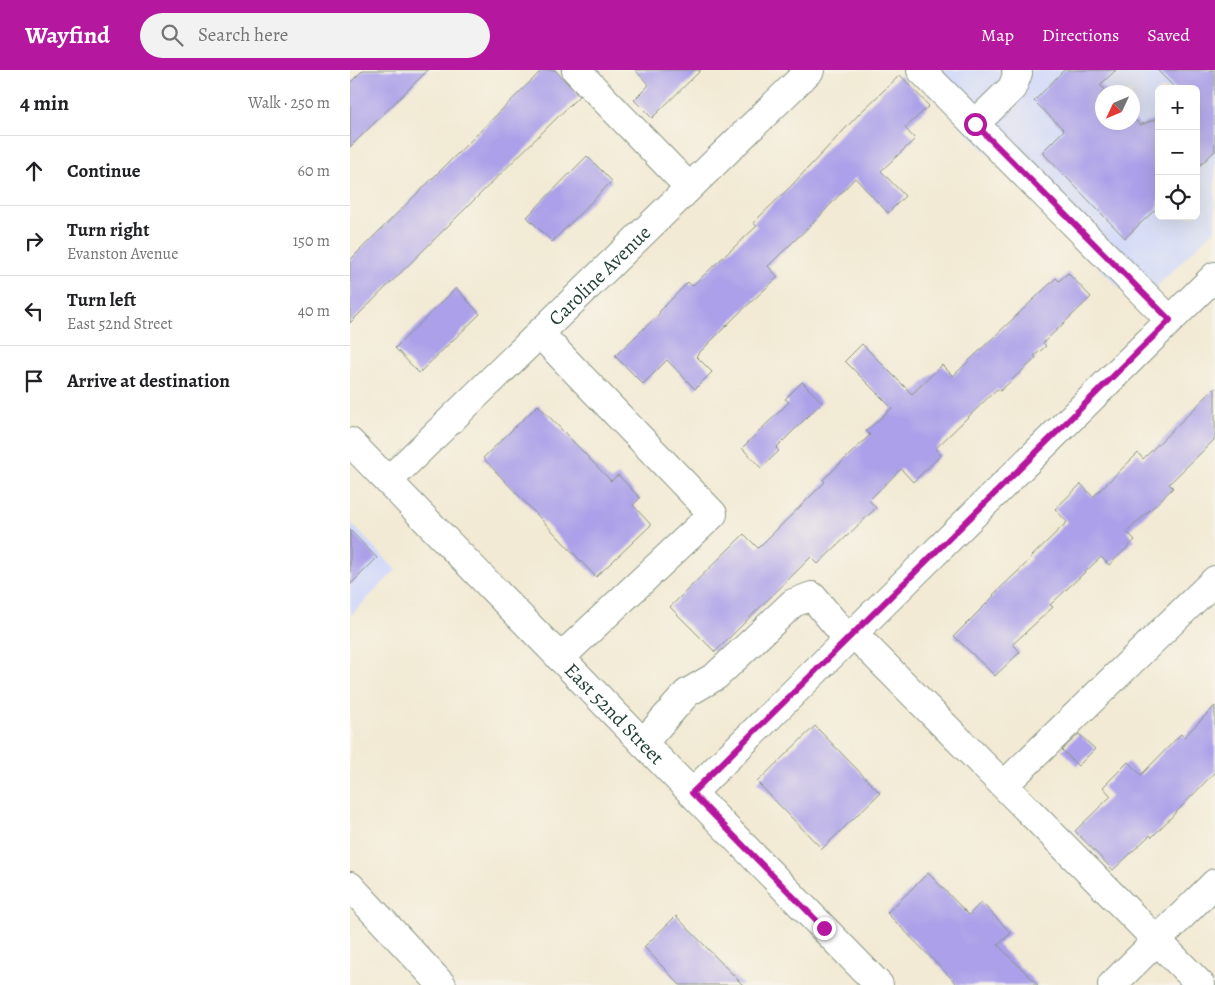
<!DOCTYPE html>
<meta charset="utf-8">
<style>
body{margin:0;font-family:Alegreya,serif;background:#f2f2f2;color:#202124}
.controls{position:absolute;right:15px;top:15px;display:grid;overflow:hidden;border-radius:8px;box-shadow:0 5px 20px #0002}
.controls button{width:45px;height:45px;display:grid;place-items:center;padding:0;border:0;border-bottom:1px solid #e0e0e0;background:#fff;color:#202124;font:25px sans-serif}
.compass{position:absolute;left:745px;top:15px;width:45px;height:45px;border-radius:50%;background:#fff;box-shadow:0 5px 20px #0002;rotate:226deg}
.stop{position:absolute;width:15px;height:15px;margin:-11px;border:4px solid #b5179e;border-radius:50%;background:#fff}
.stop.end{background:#b5179e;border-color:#fff;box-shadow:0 1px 5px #0008}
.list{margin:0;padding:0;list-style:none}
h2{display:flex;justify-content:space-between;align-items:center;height:65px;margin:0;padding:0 20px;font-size:21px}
h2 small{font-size:16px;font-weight:400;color:#757577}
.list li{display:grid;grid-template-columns:32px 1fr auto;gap:15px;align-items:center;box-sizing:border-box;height:70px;padding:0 20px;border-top:1px solid #e0e0e0}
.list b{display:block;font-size:19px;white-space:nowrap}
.list p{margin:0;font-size:16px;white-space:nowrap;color:#757577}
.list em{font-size:16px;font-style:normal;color:#757577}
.icon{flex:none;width:28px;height:28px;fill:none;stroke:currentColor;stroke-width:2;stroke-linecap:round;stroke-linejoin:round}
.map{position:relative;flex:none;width:865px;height:915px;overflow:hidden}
header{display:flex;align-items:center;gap:30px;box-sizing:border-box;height:70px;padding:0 25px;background:#b5179e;color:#fff}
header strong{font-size:24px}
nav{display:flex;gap:28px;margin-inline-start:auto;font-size:18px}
.search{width:350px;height:45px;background:#f2f2f2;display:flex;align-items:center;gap:12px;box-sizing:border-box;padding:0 18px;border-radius:28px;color:#757577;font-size:19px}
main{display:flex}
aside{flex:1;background:#fff}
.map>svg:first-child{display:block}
.built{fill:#d1d9f9;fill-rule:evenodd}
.building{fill:#aba0e9}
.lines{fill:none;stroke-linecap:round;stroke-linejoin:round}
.minor-casing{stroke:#889484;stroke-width:30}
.minor{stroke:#fff;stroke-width:28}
.route{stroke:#b5179e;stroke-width:6}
.labels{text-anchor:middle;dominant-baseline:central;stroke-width:4;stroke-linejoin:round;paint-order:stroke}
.street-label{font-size:20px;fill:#1f3d34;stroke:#f7f3e8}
</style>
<header>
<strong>Wayfind</strong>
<div class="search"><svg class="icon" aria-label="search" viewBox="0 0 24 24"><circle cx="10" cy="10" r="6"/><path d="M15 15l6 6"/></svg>Search here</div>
<nav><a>Map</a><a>Directions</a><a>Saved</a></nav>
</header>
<main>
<aside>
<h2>4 min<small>Walk · 250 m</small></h2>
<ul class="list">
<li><svg class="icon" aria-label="ahead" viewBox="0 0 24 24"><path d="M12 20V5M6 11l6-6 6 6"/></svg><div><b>Continue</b></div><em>60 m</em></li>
<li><svg class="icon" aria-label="right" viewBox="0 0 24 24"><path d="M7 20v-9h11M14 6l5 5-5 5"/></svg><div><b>Turn right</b><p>Evanston Avenue</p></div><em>150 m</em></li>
<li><svg class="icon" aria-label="left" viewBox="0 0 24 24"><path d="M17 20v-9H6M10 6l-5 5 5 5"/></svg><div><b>Turn left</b><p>East 52nd Street</p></div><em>40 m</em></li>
<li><svg class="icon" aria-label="arrive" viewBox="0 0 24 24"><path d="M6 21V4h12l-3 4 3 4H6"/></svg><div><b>Arrive at destination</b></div></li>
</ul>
</aside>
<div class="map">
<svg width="865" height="915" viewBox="0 0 865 915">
<rect width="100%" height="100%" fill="#f7f3e8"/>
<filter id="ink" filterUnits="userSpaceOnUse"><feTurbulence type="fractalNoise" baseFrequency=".02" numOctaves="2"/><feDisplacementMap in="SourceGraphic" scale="10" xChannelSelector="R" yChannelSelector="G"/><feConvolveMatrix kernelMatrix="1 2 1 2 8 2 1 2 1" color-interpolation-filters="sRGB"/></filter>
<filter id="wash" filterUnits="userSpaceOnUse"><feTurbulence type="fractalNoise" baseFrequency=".0096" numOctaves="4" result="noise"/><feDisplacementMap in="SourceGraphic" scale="20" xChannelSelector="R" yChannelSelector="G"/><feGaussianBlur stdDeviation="1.12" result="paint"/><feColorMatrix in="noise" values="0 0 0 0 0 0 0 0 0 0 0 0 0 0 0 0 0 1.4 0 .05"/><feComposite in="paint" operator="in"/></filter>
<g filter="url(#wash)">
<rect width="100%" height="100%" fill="#f2ead4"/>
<!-- built -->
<path class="built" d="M 556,0 L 865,0 L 865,159 L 787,236 ZM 809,19 L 846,19 L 846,146 L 809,146 ZM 752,22 L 782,22 L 782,52 L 752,52 Z
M 0,452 L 46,500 L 0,546 Z"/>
<g id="blocks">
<!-- building -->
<path class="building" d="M 13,0 L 78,0 L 0,77 L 0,13 Z
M 192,0 L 205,0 L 229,26 L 0,253 L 0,190 Z
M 285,0 L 351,0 L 302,48 L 284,30 L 299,15 Z
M 714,0 L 766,0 L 750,15 L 758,22 L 752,22 L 752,52 L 782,52 L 782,47 L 790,55 L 809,48 L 809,136 L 775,168 L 692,82 L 714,60 L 684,31 Z
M 807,0 L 865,0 L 865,81 L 846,99 L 846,19 L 826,19 Z
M 550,5 L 579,36 L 555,58 L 565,69 L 531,101 L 555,126 L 538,143 L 505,108 L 467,149 L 418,196 L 428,207 L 387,245 L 346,286 L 362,302 L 345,319 L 317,290 L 293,314 L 265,286 L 310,243 L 309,242 L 338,212 L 342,216 L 407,156 L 403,153 L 440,117 L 510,43 Z
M 237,86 L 262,111 L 202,172 L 177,147 Z
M 718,203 L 741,227 L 693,273 L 696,276 L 684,286 L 686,288 L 650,321 L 647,319 L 585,379 L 591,385 L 563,412 L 551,399 L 519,430 L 526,438 L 468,494 L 461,487 L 365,582 L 320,537 L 394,464 L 408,478 L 475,412 L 473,410 L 520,365 L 516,361 L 542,338 L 495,291 L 512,274 L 562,324 L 592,295 L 603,306 L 706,208 L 709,211 Z
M 106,218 L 130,244 L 69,303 L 45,278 Z
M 452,312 L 472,332 L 426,378 L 429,381 L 411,398 L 392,378 L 439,332 L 435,329 Z
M 865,318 L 865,369 L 819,414 L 823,418 L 777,462 L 785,470 L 759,495 L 751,487 L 700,535 L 703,537 L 663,574 L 670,582 L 645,606 L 604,566 L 644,526 L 643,525 L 681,489 L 680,488 L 717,452 L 705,439 L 731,414 L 743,427 L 788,383 L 793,389 Z
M 188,335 L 261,411 L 268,405 L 290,428 L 283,435 L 301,455 L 246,507 L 133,388 Z
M 0,460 L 27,488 L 0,515 Z
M 865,636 L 865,702 L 802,767 L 800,765 L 763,800 L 725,761 L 761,726 L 753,717 L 778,692 L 791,705 L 831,664 L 834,667 Z
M 465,656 L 530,723 L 472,779 L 407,712 Z
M 729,664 L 745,679 L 728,696 L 712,680 Z
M 578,803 L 619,845 L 631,832 L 661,863 L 648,875 L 688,915 L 608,915 L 537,843 Z
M 326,846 L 393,915 L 330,915 L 294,877 Z"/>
</g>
</g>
<g filter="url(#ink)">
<use href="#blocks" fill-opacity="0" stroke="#889484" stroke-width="1"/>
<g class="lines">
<!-- minor casing -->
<g class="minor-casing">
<g id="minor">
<path d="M 226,0 L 339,117"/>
<path d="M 571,0 L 820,250"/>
<path d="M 625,54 L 662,18 L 668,3 L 666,0"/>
<path d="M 189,263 L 363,444 L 210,588"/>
<path id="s1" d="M 0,372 L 529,915"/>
<path id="s2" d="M 38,411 L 460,0"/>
<path d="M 503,563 L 851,915"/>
<path d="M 293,673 L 337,623 L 366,606 L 443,533 L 462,526 L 498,569"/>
<path d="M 654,715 L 865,510"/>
<path d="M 342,723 L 865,206"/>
<path d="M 0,816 L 92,915"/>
<path d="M 762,915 L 865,813"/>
</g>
</g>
<!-- minor -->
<use href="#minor" class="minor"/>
</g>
</g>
<g class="lines" filter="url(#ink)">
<!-- route -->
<path class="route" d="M 474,858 L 342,723 L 820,250 L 625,54"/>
</g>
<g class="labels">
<!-- street labels -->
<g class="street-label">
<text stroke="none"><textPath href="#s2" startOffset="295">Caroline Avenue</textPath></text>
<text stroke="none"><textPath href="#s1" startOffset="379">East 52nd Street</textPath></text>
</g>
</g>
</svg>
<div class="controls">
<button>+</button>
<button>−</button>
<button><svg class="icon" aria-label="locate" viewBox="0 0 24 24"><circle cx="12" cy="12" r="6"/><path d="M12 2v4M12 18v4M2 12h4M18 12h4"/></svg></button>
</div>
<svg class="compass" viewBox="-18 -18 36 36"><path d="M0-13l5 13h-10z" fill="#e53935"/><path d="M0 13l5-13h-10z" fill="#757577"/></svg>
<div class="stop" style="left:625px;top:54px"></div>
<div class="stop end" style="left:474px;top:858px"></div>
</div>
</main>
